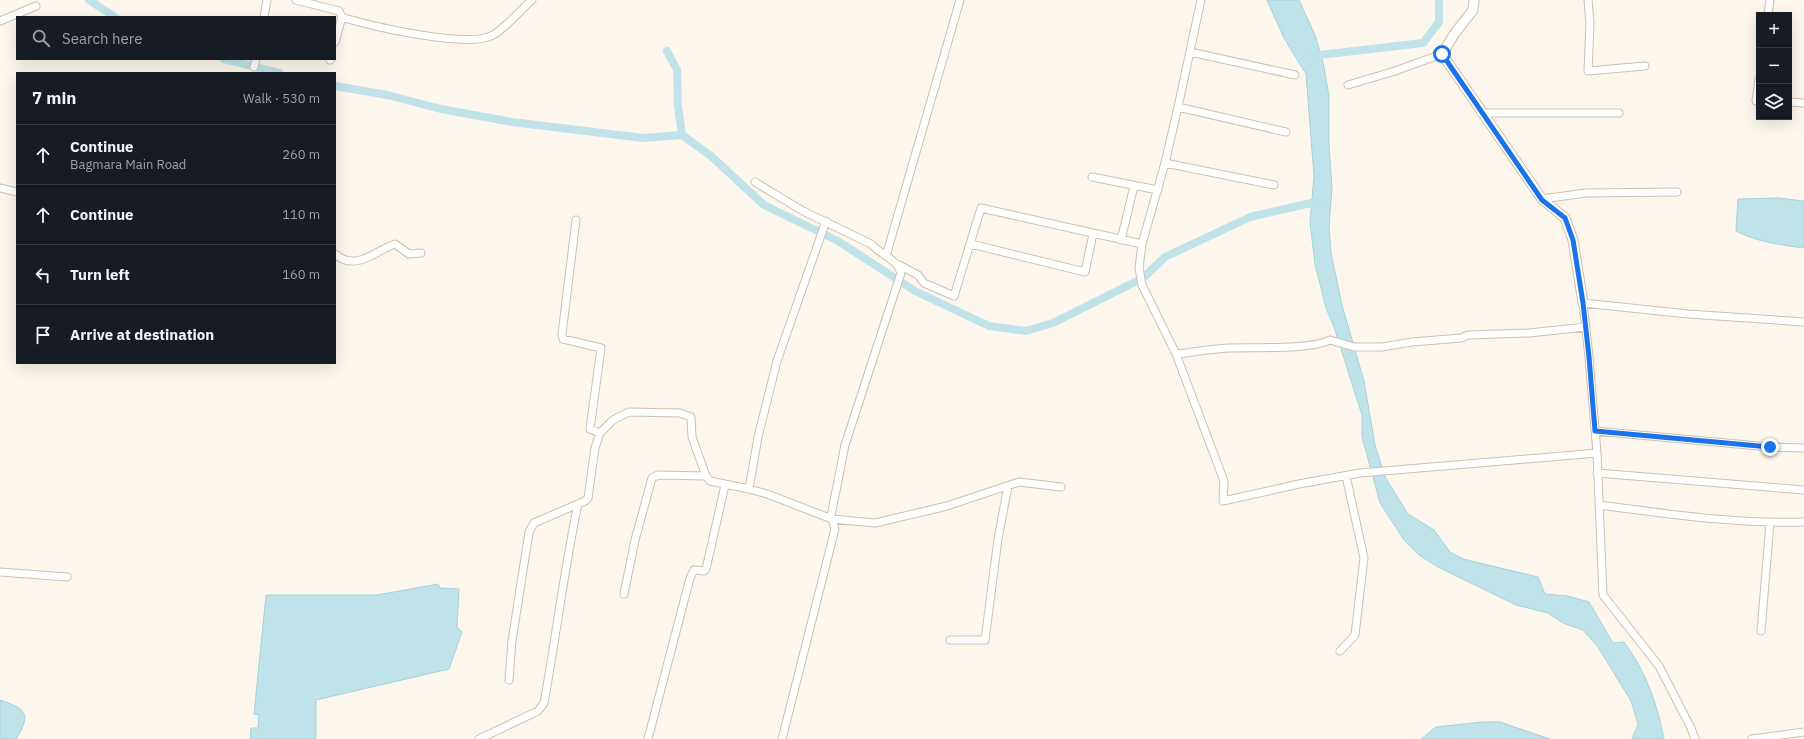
<!DOCTYPE html>
<meta charset="utf-8">
<style>
body{margin:0;font-family:"IBM Plex Sans",sans-serif;background:#20242c;color:#f1f3f6}
.controls{position:absolute;right:12px;top:12px;display:grid;overflow:hidden;border-radius:0px;box-shadow:0 4px 16px #0002}
.controls button{width:36px;height:36px;display:grid;place-items:center;padding:0;border:0;border-bottom:1px solid #363941;background:#171b24;color:#f1f3f6;font:20px sans-serif}
.stop{position:absolute;width:12px;height:12px;margin:-9px;border:3px solid #1a73e8;border-radius:50%;background:#fff}
.stop.end{background:#1a73e8;border-color:#fff;box-shadow:0 1px 4px #0008}
.list{margin:0;padding:0;list-style:none}
h2{display:flex;justify-content:space-between;align-items:center;height:52px;margin:0;padding:0 16px;font-size:17px}
h2 small{font-size:13px;font-weight:400;color:#9ea1a6}
.list li{display:grid;grid-template-columns:26px 1fr auto;gap:12px;align-items:center;box-sizing:border-box;height:60px;padding:0 16px;border-top:1px solid #363941}
.list b{display:block;font-size:15px;white-space:nowrap}
.list p{margin:0;font-size:13px;white-space:nowrap;color:#9ea1a6}
.list em{font-size:13px;font-style:normal;color:#9ea1a6}
.icon{flex:none;width:22px;height:22px;fill:none;stroke:currentColor;stroke-width:2;stroke-linecap:round;stroke-linejoin:round}
.map{position:relative;flex:none;width:1804px;height:739px;overflow:hidden}
.search{position:absolute;background:#171b24;box-shadow:0 4px 16px #0002;left:16px;top:16px;width:320px;height:44px;display:flex;align-items:center;gap:10px;box-sizing:border-box;padding:0 14px;border-radius:0px;color:#9ea1a6;font-size:15px}
.panel{position:absolute;background:#171b24;box-shadow:0 4px 16px #0002;left:16px;top:72px;width:320px;height:292px;border-radius:0px}
.map>svg:first-child{display:block}
.water{fill:#bfe3e8;stroke:#a5d3da}
.lines{fill:none;stroke-linecap:round;stroke-linejoin:round}
.canal{stroke:#bfe3e8;stroke-width:8}
.minor-casing{stroke:#d1beb0;stroke-width:9}
.tertiary-casing{stroke:#d1beb0;stroke-width:11}
.minor{stroke:#fff;stroke-width:7}
.tertiary{stroke:#fff;stroke-width:9}
.route{stroke:#1a73e8;stroke-width:5}
</style>
<div class="map">
<svg width="1804" height="739" viewBox="0 0 1804 739">
<rect width="100%" height="100%" fill="#fdf6ec"/>
<!-- water -->
<path class="water" d="M 1267,0 L 1299,0 L 1315,35 L 1323,62 L 1329,96 L 1329,145 L 1332,188 L 1329,226 L 1331,253 L 1342,305 L 1364,381 L 1375,445 L 1385,477 L 1408,514 L 1434,530 L 1450,552 L 1463,559 L 1538,577 L 1545,594 L 1568,596 L 1589,602 L 1613,643 L 1624,642 C 1646,672 1657,703 1664,739 L 1632,739 L 1638,724 L 1631,701 L 1598,647 L 1583,630 L 1563,623 L 1548,613 L 1516,605 L 1438,567 L 1419,555 L 1404,540 L 1380,503 L 1362,437 L 1362,415 L 1334,327 L 1326,308 L 1315,264 L 1310,222 L 1314,176 L 1306,74 L 1284,38 Z
M 1778,198 L 1804,201 L 1804,248 C 1781,245 1757,242 1736,231 L 1738,199 Z
M 438,584 L 440,588 L 459,589 L 457,627 L 462,632 L 449,669 L 316,700 L 316,739 L 250,739 L 251,728 L 258,728 L 259,715 L 254,714 L 266,595 L 377,595 Z
M 0,700 C 26,709 32,713 16,739 L 0,739 Z
M 1482,722 L 1500,722 L 1550,739 L 1421,739 L 1436,727 Z"/>
<g class="lines">
<!-- canal -->
<path class="canal" d="M 89,0 L 115,17
M 667,51 L 677,70 L 678,106 L 682,135
M 1311,56 L 1423,43 L 1439,22 L 1439,0
M 224,59 L 279,73
M 335,86 L 387,95 L 441,109 L 512,122 L 643,138 L 682,135 L 711,156 L 764,205 L 838,241 L 915,291 L 989,326 L 1026,331 L 1053,323 L 1143,278 L 1165,257 L 1250,217 L 1320,201"/>
<!-- minor casing -->
<g class="minor-casing">
<path id="minor" d="M 296,0 L 339,11 L 342,17 L 335,42
M 1201,0 L 1178,107 L 1165,163 L 1142,244 L 1139,268 L 1142,285 L 1176,354 L 1224,481 L 1223,501 L 1299,484 L 1360,473 L 1597,453
M 1588,0 L 1590,23 L 1588,71 L 1645,66
M 1768,15 L 1770,0
M 264,17 L 267,0
M 342,17 C 368,26 470,49 493,35 C 503,30 522,9 532,0
M 0,21 L 36,6
M 1190,52 L 1295,75
M 330,60 L 331,59
M 254,67 L 256,59
M 1759,79 L 1756,101 L 1759,101
M 1348,85 L 1395,71 L 1442,54
M 1789,102 L 1804,103
M 1178,107 L 1286,132
M 1481,113 L 1619,113
M 1165,163 L 1274,185
M 1092,177 L 1158,190
M 755,182 L 803,211 L 871,244 C 880,254 897,259 901,273 L 845,445 L 831,516 L 835,529 L 782,739
M 0,188 L 17,192
M 1542,199 L 1586,193 L 1677,192
M 576,220 L 562,334 L 563,339 L 601,348 L 590,429 L 600,433
M 826,221 L 777,361 L 758,437 L 749,489 L 767,494 L 832,519 L 875,523 L 947,506 L 1019,482 L 1061,487
M 1121,240 L 1134,186
M 971,244 L 1085,272 L 1093,234
M 335,254 C 356,272 375,251 395,244 L 409,254 L 421,253
M 886,256 L 960,0
M 899,265 L 918,275 L 924,283 L 954,296 L 981,208 L 1142,244
M 1176,354 C 1194,352 1211,349 1229,348 C 1252,347 1311,350 1330,340 L 1354,347 L 1382,347 L 1412,342 L 1461,338 L 1468,335 L 1529,333 L 1586,327
M 1595,431 L 1770,447 L 1804,448
M 1597,473 L 1804,490
M 1599,505 C 1667,514 1735,524 1804,522
M 0,572 L 67,577
M 624,594 L 635,540 L 652,478 L 658,475 L 706,476
M 1761,631 L 1770,523
M 950,640 L 985,640 L 998,539 L 1008,486
M 1340,651 L 1355,635 L 1364,558 L 1346,476
M 509,680 L 512,641 L 529,532 L 534,523 L 585,501 L 588,498 L 595,448 L 600,433 L 613,420 L 629,412 L 680,413 L 691,417 L 692,437 L 706,476 L 710,481 L 749,489
M 479,739 L 538,711 L 544,703 C 556,637 564,570 578,504
M 648,739 L 690,578 L 694,570 L 704,571 L 706,569 L 725,485
M 1695,739 L 1691,728 L 1659,666 L 1603,595 L 1597,453 L 1589,357 L 1583,303 L 1688,314 L 1804,322
M 1752,739 L 1804,732"/>
</g>
<!-- tertiary casing -->
<g class="tertiary-casing">
<path id="tertiary" d="M 1474,0 L 1473,10 L 1455,33 L 1442,54 L 1542,199 L 1565,218 L 1573,240 L 1583,303"/>
</g>
<!-- minor -->
<use href="#minor" class="minor"/>
<!-- tertiary -->
<use href="#tertiary" class="tertiary"/>
</g>
<g class="lines">
<!-- route -->
<path class="route" d="M 1442,54 L 1542,200 L 1565,218 L 1573,240 L 1583,303 L 1589,357 L 1595,431 L 1770,447"/>
</g>
</svg>
<div class="controls">
<button>+</button>
<button>−</button>
<button><svg class="icon" aria-label="layers" viewBox="0 0 24 24"><path d="M12 4l9 5-9 5-9-5zM3 14l9 5 9-5"/></svg></button>
</div>
<div class="stop" style="left:1442px;top:54px"></div>
<div class="stop end" style="left:1770px;top:447px"></div>
<div class="search"><svg class="icon" aria-label="search" viewBox="0 0 24 24"><circle cx="10" cy="10" r="6"/><path d="M15 15l6 6"/></svg>Search here</div>
<section class="panel">
<h2>7 min<small>Walk · 530 m</small></h2>
<ul class="list">
<li><svg class="icon" aria-label="ahead" viewBox="0 0 24 24"><path d="M12 20V5M6 11l6-6 6 6"/></svg><div><b>Continue</b><p>Bagmara Main Road</p></div><em>260 m</em></li>
<li><svg class="icon" aria-label="ahead" viewBox="0 0 24 24"><path d="M12 20V5M6 11l6-6 6 6"/></svg><div><b>Continue</b></div><em>110 m</em></li>
<li><svg class="icon" aria-label="left" viewBox="0 0 24 24"><path d="M17 20v-9H6M10 6l-5 5 5 5"/></svg><div><b>Turn left</b></div><em>160 m</em></li>
<li><svg class="icon" aria-label="arrive" viewBox="0 0 24 24"><path d="M6 21V4h12l-3 4 3 4H6"/></svg><div><b>Arrive at destination</b></div></li>
</ul>
</section>
</div>
